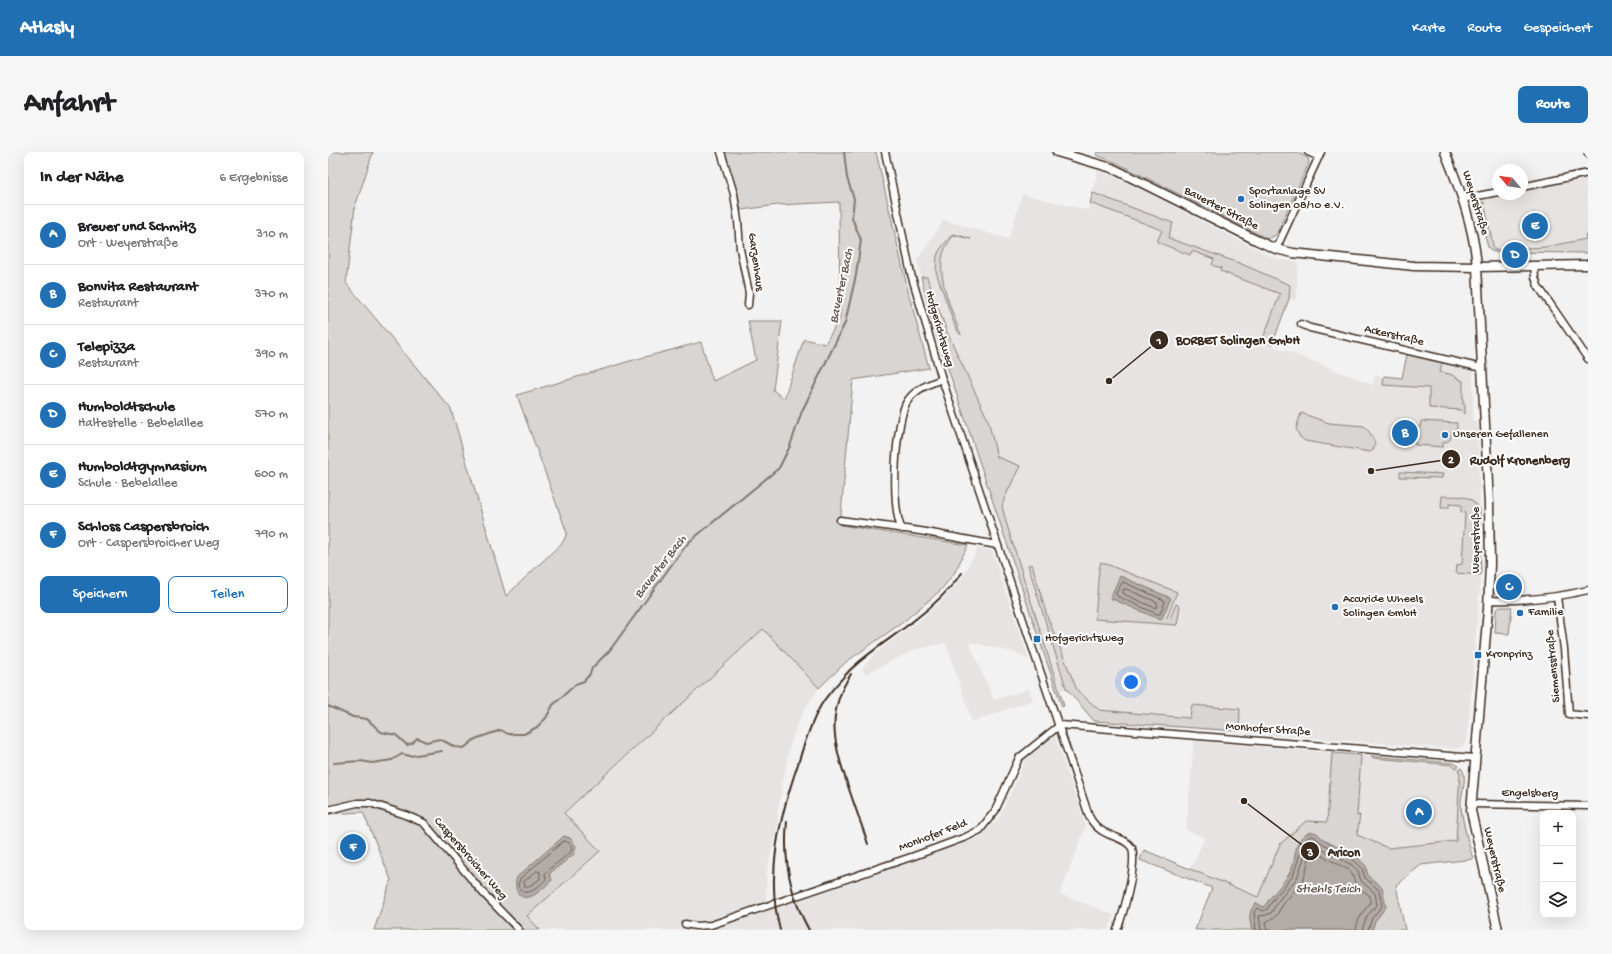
<!DOCTYPE html>
<html lang="de">
<meta charset="utf-8">
<style>
body{margin:0;font-family:"Gochi Hand",sans-serif;background:#f6f6f6;color:#202124}
.controls{position:absolute;right:12px;bottom:12px;display:grid;overflow:hidden;border-radius:8px;box-shadow:0 4px 16px #0002}
.controls button{width:36px;height:36px;display:grid;place-items:center;padding:0;border:0;border-bottom:1px solid #e0e0e0;background:#fff;color:#202124;font:20px sans-serif}
.compass{position:absolute;left:1164px;top:12px;width:36px;height:36px;border-radius:50%;background:#fff;box-shadow:0 4px 16px #0002;rotate:299deg}
.you{position:absolute;left:803px;top:530px;width:14px;height:14px;margin:-10px;border:3px solid #fff;border-radius:50%;background:#1a73e8;box-shadow:0 0 0 6px #1a73e833}
.badge{display:grid;place-items:center;width:26px;height:26px;border-radius:50%;background:#1f6fb2;color:#fff;font-size:13px;font-weight:700}
.pin{position:absolute;translate:-50% -50%;border:2px solid #fff;box-shadow:0 1px 4px #0006}
.list{margin:0;padding:0;list-style:none}
h2{display:flex;justify-content:space-between;align-items:center;height:52px;margin:0;padding:0 16px;font-size:17px}
h2 small{font-size:13px;font-weight:400;color:#757577}
.list li{display:grid;grid-template-columns:26px 1fr auto;gap:12px;align-items:center;box-sizing:border-box;height:60px;padding:0 16px;border-top:1px solid #e0e0e0}
.list b{display:block;font-size:15px;white-space:nowrap}
.list p{margin:0;font-size:13px;white-space:nowrap;color:#757577}
.list em{font-size:13px;font-style:normal;color:#757577}
.actions{display:flex;gap:8px;padding:12px 16px}
.actions a{flex:1;padding:9px 0;border:1px solid #1f6fb2;border-radius:8px;text-align:center;font-size:14px;color:#1f6fb2}
.actions .main{background:#1f6fb2;color:#fff}
.icon{flex:none;width:22px;height:22px;fill:none;stroke:currentColor;stroke-width:2;stroke-linecap:round;stroke-linejoin:round}
.map{position:relative;flex:none;width:1260px;height:778px;overflow:hidden;border-radius:8px}
header{display:flex;align-items:center;gap:24px;box-sizing:border-box;height:56px;padding:0 20px;background:#1f6fb2;color:#fff}
header strong{font-size:19px}
nav{display:flex;gap:22px;margin-inline-start:auto;font-size:14px}
.intro{display:flex;align-items:center;justify-content:space-between;box-sizing:border-box;height:96px;padding:0 24px}
h1{margin:0;font-size:28px}
.button{padding:10px 18px;border-radius:8px;background:#1f6fb2;color:#fff;font-size:14px;font-weight:700}
main{display:flex;gap:24px;padding:0 24px}
aside{flex:1;background:#fff;border-radius:8px;box-shadow:0 4px 16px #0002}
.map>svg:first-child{display:block}
.built{fill:#e6e3e2}
.green{fill:#d8d5d2;stroke:#8a8078}
.water{fill:#b2aba7;stroke:#827770}
.lines{fill:none;stroke-linecap:round;stroke-linejoin:round}
.shore{stroke:#6b5e55;stroke-width:1}
.stream{stroke:#827770;stroke-width:2}
.street-casing{stroke:#3b2a1e;stroke-width:9}
.secondary-casing{stroke:#3b2a1e;stroke-width:11}
.street{stroke:#fff;stroke-width:6}
.secondary{stroke:#fff;stroke-width:8}
.rail{stroke:#3b2a1e;stroke-width:2}
.poi-dot{fill:#1f6fb2;stroke:#fff;stroke-width:1.5}
.labels{text-anchor:middle;dominant-baseline:central;stroke-width:4;stroke-linejoin:round;paint-order:stroke}
.poi-label{font-size:12px;fill:#3b2a1e;stroke:#fff;text-anchor:start}
.street-label{font-size:12px;fill:#3b2a1e;stroke:#fff}
.water-label{font-size:13px;font-style:italic;fill:#65574e;stroke:#fff}
.leader{fill:none;stroke:#3b2a1e;stroke-width:1.5}
.callout-dot{fill:#3b2a1e;stroke:#fff;stroke-width:1.5}
.mark-label{font-size:12px;text-anchor:middle;font-weight:bold;fill:#fff}
.callout-label{font-size:13px;text-anchor:middle;font-weight:bold;fill:#3b2a1e;stroke:#fff;stroke-width:4;stroke-linejoin:round;paint-order:stroke}
</style>
<header>
<strong>Atlasly</strong>
<nav><a>Karte</a><a>Route</a><a>Gespeichert</a></nav>
</header>
<div class="intro"><h1>Anfahrt</h1><a class="button">Route</a></div>
<main>
<aside>
<h2>In der Nähe<small>6 Ergebnisse</small></h2>
<ul class="list">
<li><span class="badge">A</span><div><b>Breuer und Schmitz</b><p>Ort · Weyerstraße</p></div><em>310 m</em></li>
<li><span class="badge">B</span><div><b>Bonvita Restaurant</b><p>Restaurant</p></div><em>370 m</em></li>
<li><span class="badge">C</span><div><b>Telepizza</b><p>Restaurant</p></div><em>390 m</em></li>
<li><span class="badge">D</span><div><b>Humboldtschule</b><p>Haltestelle · Bebelallee</p></div><em>570 m</em></li>
<li><span class="badge">E</span><div><b>Humboldtgymnasium</b><p>Schule · Bebelallee</p></div><em>600 m</em></li>
<li><span class="badge">F</span><div><b>Schloss Caspersbroich</b><p>Ort · Caspersbroicher Weg</p></div><em>790 m</em></li>
</ul>
<div class="actions"><a class="main">Speichern</a><a>Teilen</a></div>
</aside>
<div class="map">
<svg width="1260" height="778" viewBox="0 0 1260 778">
<rect width="100%" height="100%" fill="#f3f2f2"/>
<filter id="ink" filterUnits="userSpaceOnUse"><feTurbulence type="fractalNoise" baseFrequency=".025" numOctaves="2"/><feDisplacementMap in="SourceGraphic" scale="8" xChannelSelector="R" yChannelSelector="G"/><feConvolveMatrix kernelMatrix="1 2 1 2 8 2 1 2 1" color-interpolation-filters="sRGB"/></filter>
<g filter="url(#ink)">
<!-- built -->
<path class="built" d="M 770,18 L 812,37 L 942,104 L 953,108 L 970,110 L 968,148 L 961,147 L 944,193 L 1045,233 L 1047,223 L 1074,226 L 1079,202 L 1145,217 L 1145,270 L 1150,270 L 1153,423 L 1139,589 L 1134,595 L 1127,597 L 766,569 L 738,536 L 728,540 L 604,169 L 589,108 L 616,68 L 681,87 L 694,42 L 760,58 Z
M 1260,23 L 1260,101 L 1167,101 L 1161,98 L 1147,48 L 1176,42 L 1194,42 L 1194,38 Z
M 650,396 L 664,399 L 701,508 L 685,500 L 647,491 L 641,491 L 666,548 L 701,537 L 705,548 L 644,570 L 618,491 L 586,498 L 538,522 L 534,517 L 547,501 L 596,465 L 614,448 L 634,426 Z
M 435,477 L 491,536 L 478,555 L 467,577 L 460,602 L 450,658 L 449,676 L 439,718 L 438,744 L 442,756 L 518,733 L 650,686 L 672,665 L 698,607 L 725,585 L 727,585 L 758,674 L 732,742 L 786,763 L 781,778 L 212,778 L 199,764 L 272,699 L 236,662 Z
M 866,589 L 1127,611 L 1135,618 L 1133,652 L 1141,690 L 1128,689 L 1060,696 L 1029,683 L 952,692 L 930,745 L 862,717 L 877,686 L 858,678 Z"/>
<!-- green -->
<path class="green" d="M 0,0 L 45,0 L 27,55 L 18,131 L 123,257 L 178,444 L 235,390 L 239,381 L 189,243 L 302,209 L 373,190 L 385,229 L 428,208 L 420,169 L 454,169 L 445,238 L 456,247 L 476,187 L 497,192 L 512,166 L 511,50 L 450,53 L 413,58 L 397,0 L 548,0 L 581,143 L 601,216 L 525,228 L 512,373 L 640,393 L 627,420 L 613,438 L 575,470 L 518,510 L 491,536 L 435,477 L 236,661 L 272,699 L 199,764 L 212,778 L 46,778 L 63,728 L 35,660 L 0,662 Z
M 770,0 L 968,0 L 980,6 L 981,11 L 948,83 L 940,87 L 789,11 L 768,3 Z
M 765,41 L 845,71 L 840,86 L 911,111 L 962,133 L 961,147 L 944,193 L 934,189 L 952,142 L 892,119 L 893,116 L 884,113 L 886,107 L 864,99 L 862,103 L 829,90 L 834,78 L 762,51 Z
M 1156,50 L 1166,98 L 1217,95 L 1258,87 L 1257,83 L 1260,82 L 1260,101 L 1165,100 L 1160,95 L 1148,52 Z
M 626,82 L 643,87 C 638,86 632,84 627,84 C 623,85 621,90 619,93 C 604,116 624,159 633,183 L 628,177 L 608,120 L 609,104 L 611,99 L 622,85 Z
M 593,125 L 599,125 L 619,180 L 660,268 L 669,305 L 692,314 L 677,345 L 674,354 L 678,370 L 736,554 L 734,555 L 604,169 Z
M 1079,202 L 1114,210 L 1112,220 L 1122,222 L 1135,229 L 1135,252 L 1137,252 L 1137,262 L 1135,261 L 1134,258 L 1101,256 L 1101,236 L 1055,233 L 1056,224 L 1074,226 Z
M 973,261 L 1001,271 L 1036,274 C 1042,281 1053,293 1042,300 L 977,289 L 972,285 L 968,277 Z
M 1093,269 L 1129,271 L 1129,277 L 1124,279 L 1122,288 L 1115,291 L 1115,295 L 1087,293 L 1089,275 L 1092,275 Z
M 1072,320 L 1115,322 L 1114,326 L 1072,325 Z
M 1114,344 C 1128,345 1144,341 1150,357 L 1152,357 L 1153,423 L 1128,421 L 1129,413 L 1134,412 L 1137,361 L 1133,360 L 1133,353 L 1121,352 L 1121,356 L 1113,356 Z
M 773,410 L 849,440 L 839,466 L 842,467 L 848,452 L 852,454 L 849,473 L 767,467 L 771,416 Z
M 704,412 L 719,464 L 749,538 L 771,558 L 862,566 L 864,553 L 912,557 L 911,579 L 766,569 L 738,536 L 700,413 Z
M 1172,455 L 1184,455 L 1181,482 L 1167,481 L 1168,458 Z
M 1004,601 L 1033,603 L 1029,664 L 1032,663 L 1029,683 L 1060,696 L 1128,689 L 1132,621 L 1130,618 L 1133,616 C 1140,623 1134,640 1133,649 C 1132,663 1141,693 1145,707 L 1093,713 L 1068,733 L 1077,778 L 867,778 L 884,736 L 812,708 L 816,698 L 930,745 L 952,692 L 978,669 L 999,670 Z
M 1043,604 L 1126,611 L 1131,614 L 1128,616 L 1125,613 L 1046,606 Z"/>
<!-- water -->
<path class="water" d="M 792,424 L 843,446 L 833,468 L 782,446 Z
M 983,680 L 989,681 L 996,688 L 1030,706 L 1038,714 L 1040,724 L 1054,735 L 1058,755 L 1047,769 L 1044,778 L 924,778 C 921,767 920,760 928,751 L 936,755 C 943,743 954,734 961,722 C 971,707 962,687 983,680 Z
M 236,684 L 242,686 L 248,694 L 246,702 L 221,722 L 224,728 C 218,733 211,741 204,744 C 190,750 185,736 189,725 Z"/>
<g class="lines">
<!-- shore -->
<path class="shore" d="M 795,430 L 836,448 L 837,450 L 832,462 L 829,462 L 789,444 L 788,442 Z
M 796,437 L 798,437 L 829,450 L 829,455 L 827,456 L 796,442 L 795,440 Z
M 236,689 L 240,690 L 244,694 L 243,700 L 219,719 L 217,722 L 218,727 C 211,735 195,749 190,733 L 192,727 Z
M 209,719 L 212,720 L 212,727 L 200,735 L 197,735 L 196,730 Z
M 928,778 L 926,760 L 929,756 L 935,759 L 939,757 L 947,745 L 965,724 L 971,705 L 973,692 L 979,686 L 983,684 L 987,685 L 994,691 L 1027,709 L 1034,716 L 1037,726 L 1051,738 L 1054,754 L 1044,766 L 1040,778
M 933,778 L 931,764 L 938,763 L 943,761 L 951,748 L 969,726 L 976,706 L 978,694 L 984,690 L 991,696 L 1024,713 L 1030,719 L 1033,729 L 1047,741 L 1049,753 L 1039,764 L 1034,778
M 939,778 L 938,770 L 948,764 L 956,751 L 975,729 L 983,700 L 985,699 L 1021,718 L 1024,722 L 1028,733 L 1042,744 L 1042,751 C 1036,759 1029,767 1028,778"/>
<!-- stream -->
<path class="stream" d="M 0,554 L 25,565 L 39,567 L 53,580 L 68,583 L 79,593 L 85,591 L 89,586 L 98,590 L 112,587 L 127,595 L 136,596 L 147,587 L 173,578 L 180,582 L 196,582 L 209,575 L 218,566 L 225,553 L 248,532 L 256,529 L 262,522 L 264,516 L 282,498 L 347,408 L 361,390 L 451,316 L 462,294 L 474,259 L 517,171 L 528,123 L 533,88 L 524,66 L 526,47 L 519,26 L 516,0
M 6,611 L 33,609 L 44,611 L 64,608 L 74,602 L 82,604 L 114,599"/>
<!-- street casing -->
<g class="street-casing">
<path id="street" d="M 393,0 L 406,42 L 410,69 L 412,97 L 421,141 L 420,153
M 557,0 L 583,122 L 614,227 L 761,664 C 772,687 795,682 804,696 C 809,713 796,760 789,778
M 980,0 L 991,5
M 1260,0 L 1260,2
M 1194,35 L 1260,21
M 1134,47 L 1170,40
M 948,97 L 993,0
M 1206,114 L 1207,125 L 1210,134 L 1260,207
M 973,172 L 982,176 L 1154,216
M 512,368 L 592,379 L 669,393
M 574,377 C 562,358 567,266 580,248 C 589,236 601,232 614,227
M 1229,445 L 1236,497 L 1241,562 L 1260,564
M 1160,448 C 1195,449 1227,446 1260,438
M 732,573 L 1147,606
M 1143,652 L 1260,654
M 0,658 L 29,651 L 42,651 L 75,662 L 96,671 L 156,742 L 191,778
M 357,772 L 368,774 L 383,773 L 586,704 L 638,685 L 652,678 L 667,659 L 691,606 L 732,573"/>
</g>
<!-- secondary casing -->
<g class="secondary-casing">
<path id="secondary" d="M 729,0 L 784,16 L 928,88 L 948,97 L 965,101 L 1086,114 L 1149,115 L 1260,113
M 1117,0 C 1132,37 1146,75 1149,115 L 1161,352 L 1162,412 L 1160,457 L 1143,659 L 1170,778"/>
</g>
<!-- street -->
<use href="#street" class="street"/>
<!-- secondary -->
<use href="#secondary" class="secondary"/>
<!-- rail -->
<path class="rail" d="M 523,522 C 496,563 507,595 521,637 C 527,655 534,674 540,692
M 459,669 C 455,708 462,744 481,778
M 452,778 C 437,723 452,664 470,612 C 476,592 483,571 493,553 C 501,540 512,529 522,518 C 543,498 567,484 589,466 C 606,453 621,438 634,421"/>
</g>
</g>
<!-- markers -->
<g class="poi-dot">
<circle cx="913" cy="47" r="4"/>
<circle cx="1117" cy="283" r="4"/>
<circle cx="1007" cy="455" r="4"/>
<circle cx="1192" cy="461" r="4"/>
<rect x="705" y="483" width="8" height="8" rx="2"/>
<rect x="1146" y="499" width="8" height="8" rx="2"/>
</g>
<g class="labels">
<!-- poi labels -->
<g class="poi-label">
<text x="921" y="40">Sportanlage SV<tspan x="921" dy="14">Solingen 08/10 e.V.</tspan></text>
<text x="1125" y="283">Unseren Gefallenen</text>
<text x="1015" y="448">Accuride Wheels<tspan x="1015" dy="14">Solingen GmbH</tspan></text>
<text x="1200" y="461">Familie</text>
<text x="717" y="487">Hofgerichtsweg</text>
<text x="1158" y="503">Kronprinz</text>
</g>
<!-- street labels -->
<g class="street-label">
<text transform="translate(1147 51) rotate(73)">Weyerstraße</text>
<text transform="translate(893 57) rotate(27)">Baverter Straße</text>
<text transform="translate(427 110) rotate(82)">Garzenhaus</text>
<text transform="translate(611 177) rotate(74)">Hofgerichtsweg</text>
<text transform="translate(1066 184) rotate(13)">Ackerstraße</text>
<text transform="translate(1149 388) rotate(-90)">Weyerstraße</text>
<text transform="translate(1226 514) rotate(-95)">Siemensstraße</text>
<text transform="translate(940 578) rotate(4)">Monhofer Straße</text>
<text transform="translate(1202 642) rotate(1)">Engelsberg</text>
<text transform="translate(605 684) rotate(-21)">Monhofer Feld</text>
<text transform="translate(142 707) rotate(49)">Caspersbroicher Weg</text>
<text transform="translate(1166 708) rotate(77)">Weyerstraße</text>
</g>
<!-- water labels -->
<g class="water-label">
<text transform="translate(514 134) rotate(-78)">Baverter Bach</text>
<text transform="translate(333 415) rotate(-52)">Baverter Bach</text>
<text x="1000" y="737">Stiehls Teich</text>
</g>
</g>
<!-- callouts -->
<path class="leader" d="M781 229L831 188M1043 319L1123 307M916 649L982 699"/>
<g class="callout-dot">
<circle cx="781" cy="229" r="4"/>
<circle cx="1043" cy="319" r="4"/>
<circle cx="916" cy="649" r="4"/>
<circle cx="831" cy="188" r="10"/>
<circle cx="1123" cy="307" r="10"/>
<circle cx="982" cy="699" r="10"/>
</g>
<g class="mark-label">
<text x="831" y="192">1</text>
<text x="1123" y="311">2</text>
<text x="982" y="704">3</text>
</g>
<g class="callout-label">
<text x="910" y="192">BORBET Solingen GmbH</text>
<text x="1192" y="312">Rudolf Kronenberg</text>
<text x="1016" y="704">Aricon</text>
</g>
</svg>
<div class="controls">
<button>+</button>
<button>−</button>
<button><svg class="icon" aria-label="layers" viewBox="0 0 24 24"><path d="M12 4l9 5-9 5-9-5zM3 14l9 5 9-5"/></svg></button>
</div>
<svg class="compass" viewBox="-18 -18 36 36"><path d="M0-13l5 13h-10z" fill="#e53935"/><path d="M0 13l5-13h-10z" fill="#757577"/></svg>
<div class="you"></div>
<div class="pin badge" style="left:1091px;top:660px">A</div>
<div class="pin badge" style="left:1077px;top:281px">B</div>
<div class="pin badge" style="left:1181px;top:435px">C</div>
<div class="pin badge" style="left:1187px;top:103px">D</div>
<div class="pin badge" style="left:1207px;top:74px">E</div>
<div class="pin badge" style="left:25px;top:695px">F</div>
</div>
</main>
